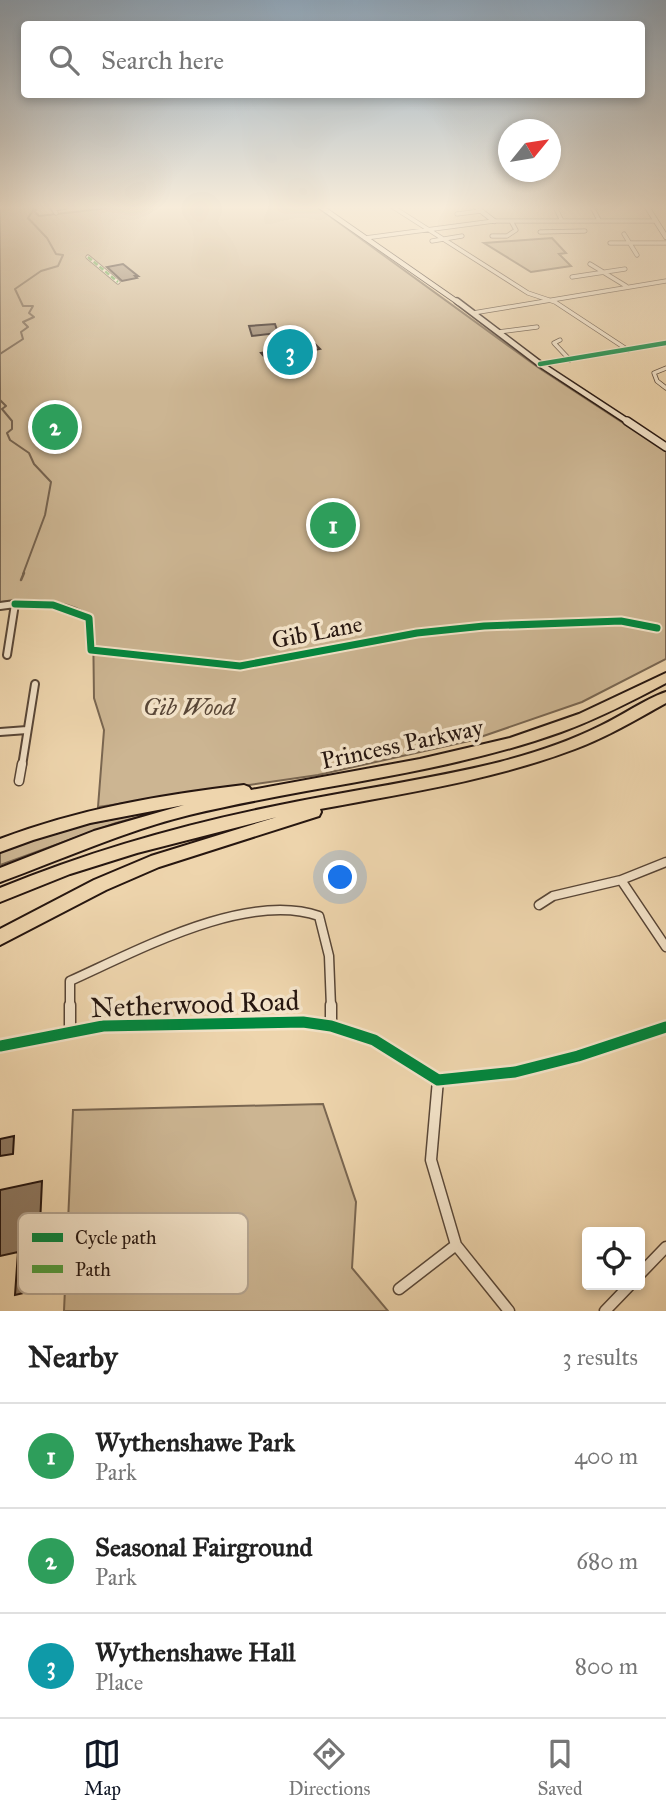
<!DOCTYPE html>
<style>
body{margin:0;font-family:"IM FELL Great Primer",serif;background:#f6f6f6;color:#222}
.controls{position:absolute;right:21px;bottom:21px;display:grid;overflow:hidden;border-radius:7px;box-shadow:0 4px 10px #0003}
.controls button{width:63px;height:63px;display:grid;place-items:center;padding:0;border:0;border-bottom:2px solid #e0e0e0;background:#fff;color:#222;font:35px sans-serif}
.compass{position:absolute;left:498px;top:119px;width:63px;height:63px;border-radius:50%;background:#fff;box-shadow:0 4px 10px #0003;rotate:60deg}
.you{position:absolute;left:341px;top:878px;width:24px;height:24px;margin:-18px;border:5px solid #fff;border-radius:50%;background:#1a73e8;box-shadow:0 0 0 10px #1a73e833}
.badge{display:grid;place-items:center;width:46px;height:46px;border-radius:50%;background:#111827;color:#fff;font-size:23px;font-weight:700}
.pin{position:absolute;translate:-50% -50%;border:4px solid #fff;box-shadow:0 2px 7px #0006}
.list{margin:0;padding:0;list-style:none}
h2{display:flex;justify-content:space-between;align-items:center;height:91px;margin:0;padding:0 28px;font-size:30px}
h2 small{font-size:23px;font-weight:400;color:#767676}
.list li{display:grid;grid-template-columns:46px 1fr auto;gap:21px;align-items:center;box-sizing:border-box;height:105px;padding:0 28px;border-top:2px solid #e0e0e0}
.list b{display:block;font-size:26px;white-space:nowrap}
.list p{margin:0;font-size:23px;white-space:nowrap;color:#767676}
.list em{font-size:23px;font-style:normal;color:#767676}
.icon{flex:none;width:38px;height:38px;fill:none;stroke:currentColor;stroke-width:2;stroke-linecap:round;stroke-linejoin:round}
.map{position:relative;flex:none;width:666px;height:1311px;overflow:hidden}
.search{position:absolute;background:#fff;box-shadow:0 4px 10px #0003;left:21px;right:21px;top:21px;height:77px;display:flex;align-items:center;gap:18px;box-sizing:border-box;padding:0 24px;border-radius:7px;color:#767676;font-size:26px}
.sheet{height:406px;background:#fff}
nav{display:flex;justify-content:space-around;align-items:center;box-sizing:border-box;height:98px;border-top:2px solid #e0e0e0;background:#fff;font-size:19px;color:#767676}
nav a{display:grid;justify-items:center;gap:4px}
nav .on{color:#111827}
.map>svg:first-child{display:block}
.green{fill:#ccb592;stroke:#796651;stroke-width:2}
.lines{fill:none;stroke-linecap:round;stroke-linejoin:round}
.stream-far1{stroke:#75624e;stroke-width:2}
.stream{stroke:#75624e;stroke-width:2.5}
.building{fill:#8e7962;stroke:#261610;stroke-width:2}
.street-far3-casing{stroke:#584637;stroke-width:5}
.street-far2-casing{stroke:#584637;stroke-width:10}
.street-far1-casing{stroke:#584637;stroke-width:11}
.street-casing{stroke:#584637;stroke-width:13}
.secondary-far2-casing{stroke:#261610;stroke-width:6}
.secondary-far1-casing{stroke:#261610;stroke-width:8}
.secondary-casing{stroke:#261610;stroke-width:10}
.highway-casing{stroke:#261610;stroke-width:4}
.street-far3{stroke:#f4e4ca;stroke-width:3.5}
.street-far2{stroke:#f4e4ca;stroke-width:6}
.street-far1{stroke:#f4e4ca;stroke-width:8}
.street{stroke:#f4e4ca;stroke-width:10}
.secondary-far2{stroke:#f4e4ca;stroke-width:4.5}
.secondary-far1{stroke:#f4e4ca;stroke-width:5}
.secondary{stroke:#f4e4ca;stroke-width:7}
.highway{fill:#eed5ad;fill-rule:evenodd}
.quiet{stroke:#50a13f;stroke-width:2.5;stroke-dasharray:5 2.5;stroke-linecap:butt}
.cycleway-far2-casing{stroke:#f4e4ca;stroke-width:7}
.cycleway-far1-casing{stroke:#f4e4ca;stroke-width:11}
.cycleway-casing{stroke:#f4e4ca;stroke-width:16}
.cycleway-far2{stroke:#00873e;stroke-width:4.5}
.cycleway-far1{stroke:#00873e;stroke-width:7}
.cycleway{stroke:#00873e;stroke-width:11}
.labels{text-anchor:middle;dominant-baseline:central;stroke-width:7;stroke-linejoin:round;paint-order:stroke}
.street-label{font-size:24px;fill:#261610;stroke:#f4e4ca}
.park-label{font-size:24px;font-style:italic;fill:#584637;stroke:#f4e4ca}
.near-street-label{font-size:28px;fill:#261610;stroke:#f4e4ca}
.key{fill:#f4e4ca;stroke:#b6a692;stroke-width:2}
.key-label{font-size:19px;fill:#261610}
</style>
<div class="map">
<svg width="666" height="1311" viewBox="0 0 666 1311">
<rect width="100%" height="100%" fill="#eed5ad"/>
<filter id="stains"><feTurbulence type="fractalNoise" baseFrequency=".00286" numOctaves="4"/><feColorMatrix values="0 0 0 0 .2 0 0 0 0 .09 0 0 0 0 .02 0 0 0 .5 -.17"/></filter>
<radialGradient id="worn" r=".72"><stop offset=".6" stop-color="#630" stop-opacity="0"/><stop offset="1" stop-color="#630" stop-opacity=".3"/></radialGradient>
<!-- green -->
<path class="green" d="M 0,207 L 37,207 L 35,212 L 39,216 L 117,207 L 317,207 L 539,368 L 666,451 L 666,659 L 582,702 L 469,741 L 318,775 L 98,807 L 104,730 L 94,698 L 93,619 C 71,598 28,599 0,602 Z
M 552,238 L 566,253 L 559,254 L 571,266 L 531,272 L 484,243 Z
M 185,805 L 116,823 L 0,865 L 0,852 L 48,832 Z
M 323,1104 L 356,1202 L 352,1268 L 388,1311 L 64,1311 L 73,1110 Z"/>
<g class="lines">
<!-- stream-far1 -->
<path class="stream-far1" d="M 0,354 L 23,339 L 21,332 L 28,327 L 23,322 L 34,317 L 29,313 L 33,306 L 23,306 L 15,289 L 41,271 L 58,266 L 63,255 L 56,254 L 47,238 L 28,218 L 35,207
M 0,400 L 6,406 L 2,409 L 12,421 L 12,429 L 7,433 L 10,440 L 29,453 L 34,464 L 51,482 L 45,515 L 23,574"/>
<!-- stream -->
<path class="stream" d="M 21,580 L 24,573"/>
</g>
<!-- building -->
<path class="building" d="M 123,264 L 138,276 L 135,276 L 137,278 L 122,281 L 107,267 Z
M 275,324 L 278,333 L 252,336 L 249,326 Z
M 309,344 L 315,344 L 320,349 L 267,360 L 261,353 Z
M 14,1136 L 13,1154 L 0,1156 L 0,1139 Z
M 42,1181 L 37,1290 L 15,1295 L 18,1252 L 0,1256 L 0,1190 Z"/>
<g class="lines">
<!-- street-far3 casing -->
<g class="street-far3-casing">
<path id="street-far3" d="M 393,207 L 528,293 L 555,302 L 628,350
M 555,207 L 561,219
M 593,209 L 599,220
M 56,213 L 53,209 L 66,207
M 457,214 L 481,211
M 540,232 L 585,231
M 624,234 L 637,255
M 492,236 L 507,236 L 516,230 L 511,221
M 365,238 L 494,221 L 656,221
M 432,241 L 462,236
M 610,243 L 666,243
M 88,257 L 118,282
M 590,264 L 626,286
M 572,277 L 625,269
M 473,313 L 666,281
M 498,332 L 537,327
M 560,340 L 554,343 L 570,360
M 540,364 L 666,343
M 666,368 L 654,373 L 657,381 L 666,388"/>
</g>
<!-- street-far2 casing -->
<g class="street-far2-casing">
<path id="street-far2" d="M 0,606 L 15,604 L 7,655
M 0,732 L 27,730
M 22,766 L 35,684"/>
</g>
<!-- street-far1 casing -->
<g class="street-far1-casing">
<path id="street-far1" d="M 19,781 L 22,764
M 621,880 L 666,947
M 539,905 L 553,896 L 621,880 L 666,862
M 70,1007 L 70,981 C 137,951 246,891 319,916 L 329,956 L 331,1007"/>
</g>
<!-- street casing -->
<g class="street-casing">
<path id="street" d="M 70,1005 L 70,1032
M 331,1005 L 331,1026
M 0,1046 L 103,1026 L 303,1022 L 331,1026 L 374,1040 L 438,1080 L 515,1072 L 578,1056 L 666,1027
M 438,1080 L 431,1160 L 456,1245 L 509,1311
M 640,1274 L 666,1247
M 399,1289 L 456,1245
M 605,1311 L 630,1285"/>
</g>
<!-- secondary-far2 casing -->
<g class="secondary-far2-casing">
<path id="secondary-far2" d="M 321,207 L 459,303
M 476,207 L 494,221
M 647,207 L 666,237"/>
</g>
<!-- secondary-far1 casing -->
<g class="secondary-far1-casing">
<path id="secondary-far1" d="M 457,301 L 540,364 L 630,423"/>
</g>
<!-- secondary casing -->
<g class="secondary-casing">
<path id="secondary" d="M 627,421 L 666,447"/>
</g>
<!-- highway casing -->
<g class="highway-casing">
<path id="highway" d="M 666,673 L 666,683 C 632,701 597,719 561,732 C 441,775 313,785 189,815 C 124,831 63,859 0,882 L 0,868 L 94,831 L 184,805 L 90,823 L 33,840 L 0,852 L 0,839 C 79,809 160,795 244,785 L 249,787 L 251,790 L 420,759 L 510,738 L 579,714 Z
M 666,692 L 666,703 C 637,719 607,737 575,749 C 493,780 406,793 320,809 L 321,812 L 319,816 L 159,867 L 106,890 L 0,945 L 0,929 L 94,880 L 151,856 L 277,817 L 137,853 L 70,874 L 0,902 L 0,888 C 90,851 185,824 280,805 C 353,790 427,780 500,762 C 534,753 568,742 600,726 C 622,716 643,700 666,692 Z"/>
</g>
<!-- street-far3 -->
<use href="#street-far3" class="street-far3"/>
<!-- street-far2 -->
<use href="#street-far2" class="street-far2"/>
<!-- street-far1 -->
<use href="#street-far1" class="street-far1"/>
<!-- street -->
<use href="#street" class="street"/>
<!-- secondary-far2 -->
<use href="#secondary-far2" class="secondary-far2"/>
<!-- secondary-far1 -->
<use href="#secondary-far1" class="secondary-far1"/>
<!-- secondary -->
<use href="#secondary" class="secondary"/>
<!-- highway -->
<use href="#highway" class="highway"/>
<!-- quiet -->
<path class="quiet" d="M 88,257 L 118,282"/>
<!-- cycleway-far2 casing -->
<g class="cycleway-far2-casing">
<path id="cycleway-far2" d="M 540,364 L 666,343"/>
</g>
<!-- cycleway-far1 casing -->
<g class="cycleway-far1-casing">
<path id="cycleway-far1" d="M 15,604 L 53,605 L 89,618 L 91,650 L 240,666 L 417,633 L 484,626 L 621,621 L 657,628"/>
</g>
<!-- cycleway casing -->
<g class="cycleway-casing">
<path id="cycleway" d="M 0,1046 L 103,1026 L 303,1022 L 331,1026 L 374,1040 L 438,1080 L 515,1072 L 578,1056 L 666,1027"/>
</g>
<!-- cycleway-far2 -->
<use href="#cycleway-far2" class="cycleway-far2"/>
<!-- cycleway-far1 -->
<use href="#cycleway-far1" class="cycleway-far1"/>
<!-- cycleway -->
<use href="#cycleway" class="cycleway"/>
</g>
<!-- sky -->
<linearGradient id="sky" x2="0" y2="1"><stop stop-color="#8fa7bb"/><stop offset="0.53" stop-color="#f7ecda"/><stop offset="1" stop-color="#f7ecda" stop-opacity="0"/></linearGradient>
<rect width="666" height="391" fill="url(#sky)"/>
<g class="labels">
<!-- street labels -->
<g class="street-label">
<text transform="translate(317 632) rotate(-11)">Gib Lane</text>
<text transform="translate(402 744) rotate(-12)">Princess Parkway</text>
</g>
<!-- park labels -->
<g class="park-label">
<text x="189" y="707">Gib Wood</text>
</g>
<!-- near-street labels -->
<g class="near-street-label">
<text transform="translate(195 1004) rotate(-2)">Netherwood Road</text>
</g>
</g>
<!-- legend -->
<rect x="18" y="1213" width="230" height="81" rx="10" class="key"/>
<rect x="32" y="1233" width="31" height="9" fill="#00873e"/>
<rect x="32" y="1265" width="31" height="8" fill="#50a13f"/>
<g class="key-label">
<text x="75" y="1244">Cycle path</text>
<text x="75" y="1276">Path</text>
</g>
<rect width="100%" height="100%" filter="url(#stains)"/>
<rect width="100%" height="100%" fill="url(#worn)"/>
</svg>
<div class="controls">
<button><svg class="icon" aria-label="locate" viewBox="0 0 24 24"><circle cx="12" cy="12" r="6"/><path d="M12 2v4M12 18v4M2 12h4M18 12h4"/></svg></button>
</div>
<svg class="compass" viewBox="-18 -18 36 36"><path d="M0-13l5 13h-10z" fill="#e53935"/><path d="M0 13l5-13h-10z" fill="#767676"/></svg>
<div class="you"></div>
<div class="pin badge" style="left:333px;top:525px;background:#2e9e5b">1</div>
<div class="pin badge" style="left:55px;top:427px;background:#2e9e5b">2</div>
<div class="pin badge" style="left:290px;top:352px;background:#0f9aa8">3</div>
<div class="search"><svg class="icon" aria-label="search" viewBox="0 0 24 24"><circle cx="10" cy="10" r="6"/><path d="M15 15l6 6"/></svg>Search here</div>
</div>
<section class="sheet">
<h2>Nearby<small>3 results</small></h2>
<ul class="list">
<li><span class="badge" style="background:#2e9e5b">1</span><div><b>Wythenshawe Park</b><p>Park</p></div><em>400 m</em></li>
<li><span class="badge" style="background:#2e9e5b">2</span><div><b>Seasonal Fairground</b><p>Park</p></div><em>680 m</em></li>
<li><span class="badge" style="background:#0f9aa8">3</span><div><b>Wythenshawe Hall</b><p>Place</p></div><em>800 m</em></li>
</ul>
</section>
<nav>
<a class="on"><svg class="icon" aria-label="map" viewBox="0 0 24 24"><path d="M3 6l6-2 6 2 6-2v14l-6 2-6-2-6 2zM9 4v14M15 6v14"/></svg>Map</a>
<a><svg class="icon" aria-label="directions" viewBox="0 0 24 24"><path d="M12 3l9 9-9 9-9-9zM9 14v-3h6M13 9l2 2-2 2"/></svg>Directions</a>
<a><svg class="icon" aria-label="saved" viewBox="0 0 24 24"><path d="M7 4h10v16l-5-4-5 4z"/></svg>Saved</a>
</nav>
